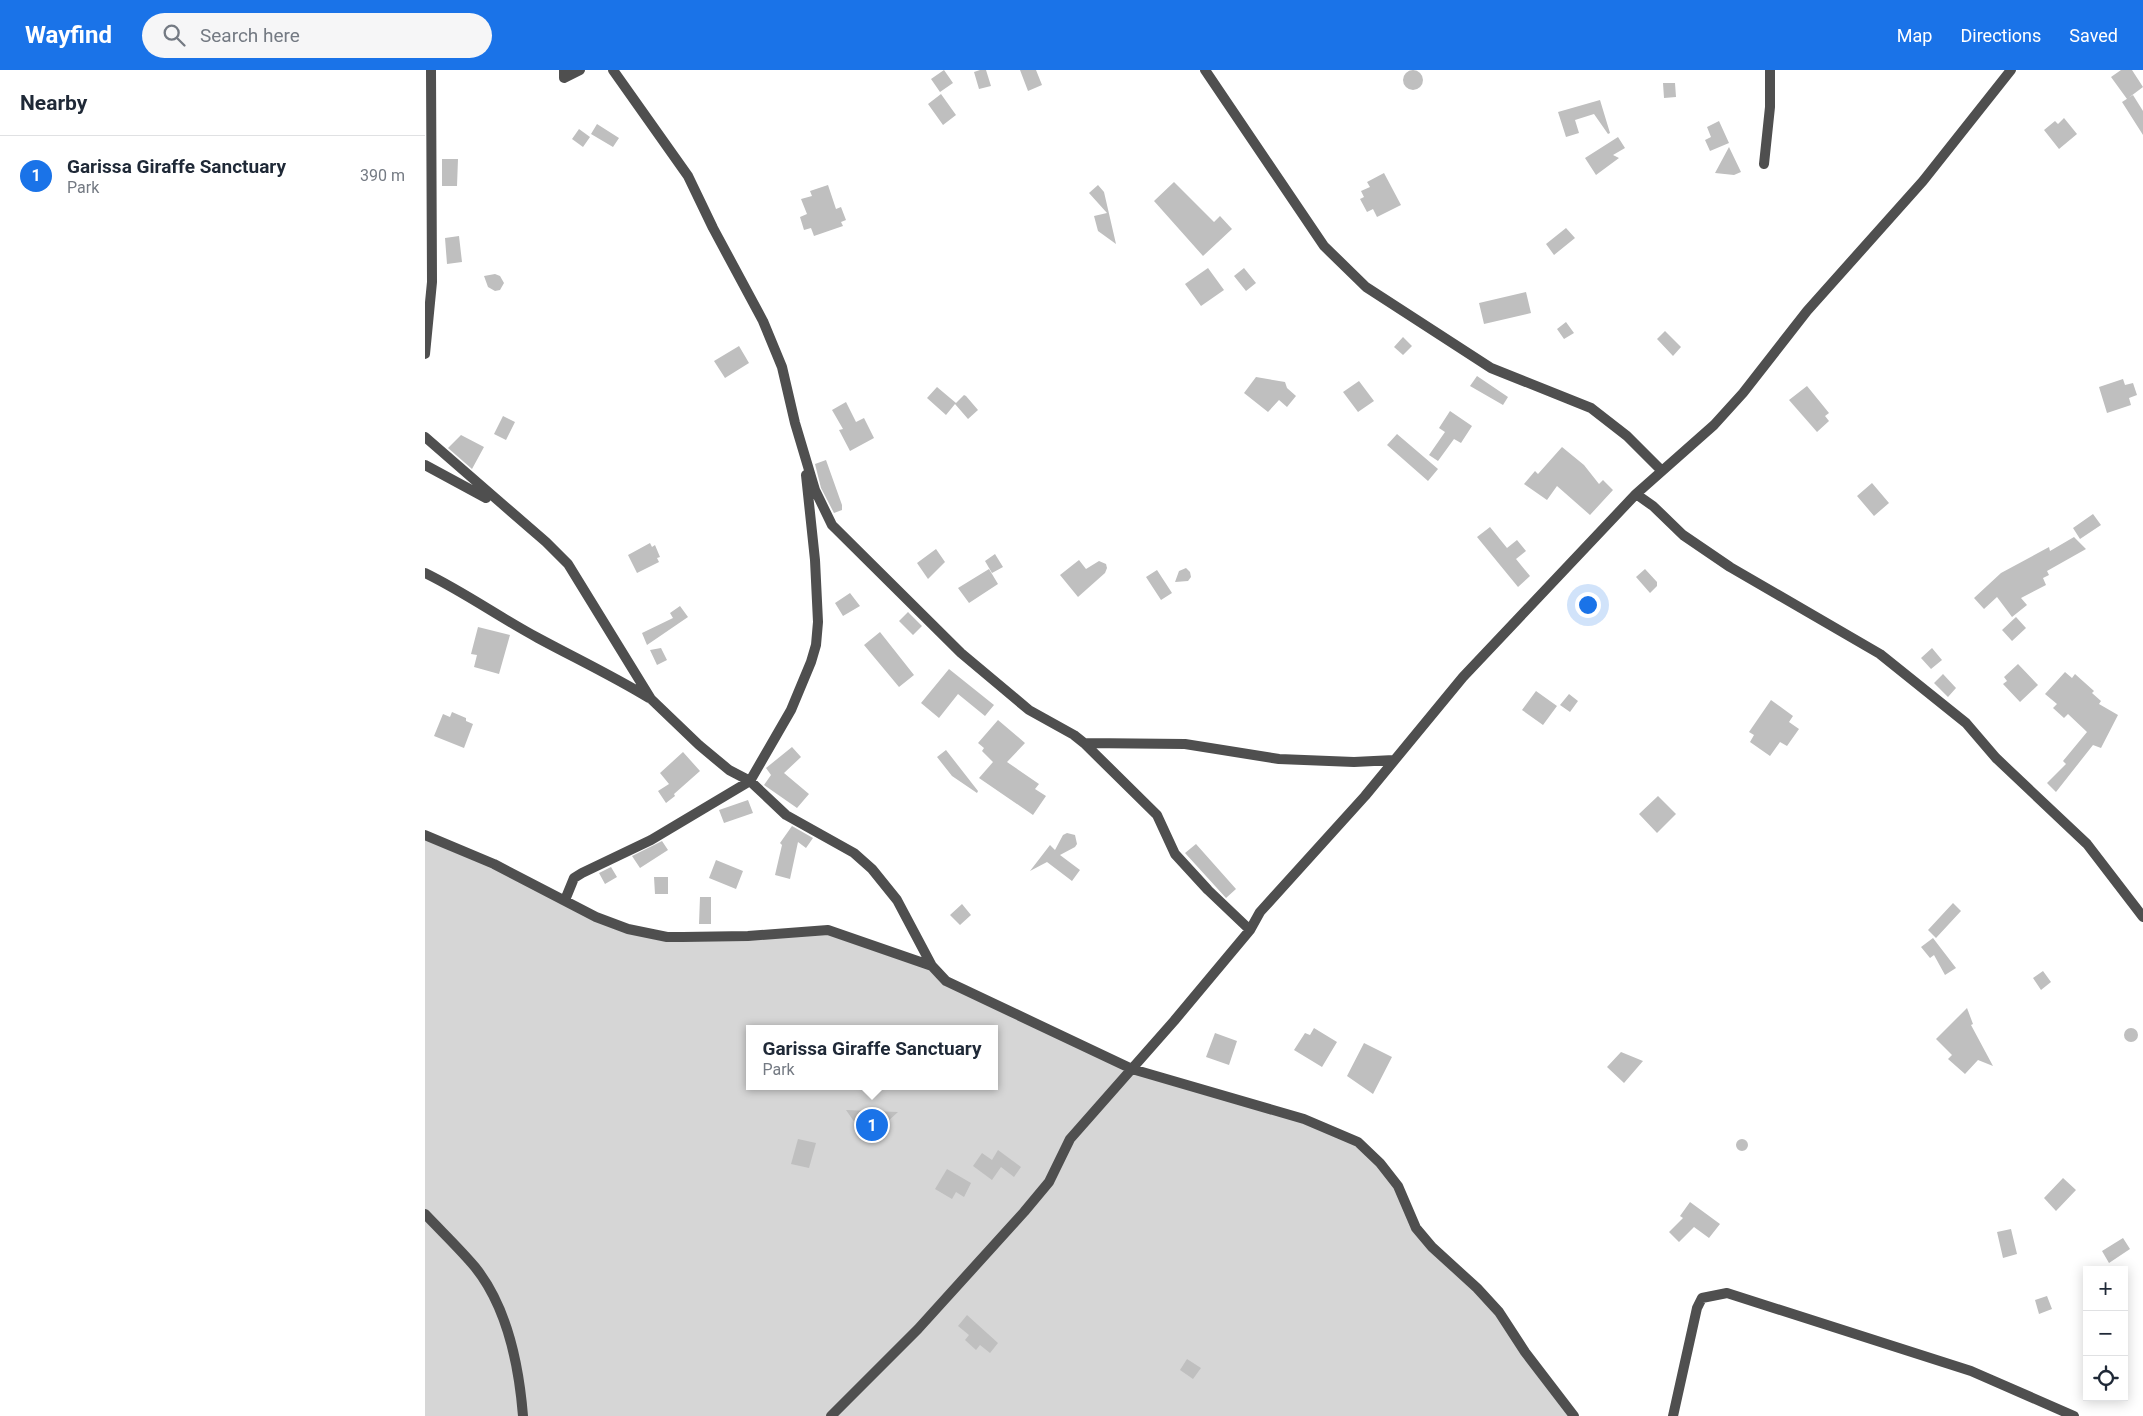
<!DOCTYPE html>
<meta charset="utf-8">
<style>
body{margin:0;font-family:Roboto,sans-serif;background:#f6f6f7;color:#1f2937}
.controls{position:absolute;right:15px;bottom:15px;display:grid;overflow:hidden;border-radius:0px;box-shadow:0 2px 12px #0003}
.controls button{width:45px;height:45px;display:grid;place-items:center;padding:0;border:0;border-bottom:1px solid #e0e1e3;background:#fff;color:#1f2937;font:25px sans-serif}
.you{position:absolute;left:1162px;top:534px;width:18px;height:18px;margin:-12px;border:4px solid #fff;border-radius:50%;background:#1a73e8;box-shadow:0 0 0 8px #1a73e833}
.badge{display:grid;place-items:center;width:32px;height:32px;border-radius:50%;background:#1a73e8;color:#fff;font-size:16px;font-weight:700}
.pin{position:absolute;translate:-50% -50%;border:2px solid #fff;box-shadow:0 1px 5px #0006}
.popup{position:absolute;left:321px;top:955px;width:252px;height:65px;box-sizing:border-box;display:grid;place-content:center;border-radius:0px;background:#fff;filter:drop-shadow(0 1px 4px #0005);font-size:16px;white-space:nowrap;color:#747a83}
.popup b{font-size:19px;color:#1f2937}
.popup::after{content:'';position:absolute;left:50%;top:100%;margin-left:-10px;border:10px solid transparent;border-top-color:#fff}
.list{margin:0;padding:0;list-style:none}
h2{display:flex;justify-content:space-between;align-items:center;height:65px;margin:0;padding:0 20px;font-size:21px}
h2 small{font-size:16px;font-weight:400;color:#747a83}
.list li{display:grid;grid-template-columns:32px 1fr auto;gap:15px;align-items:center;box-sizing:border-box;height:80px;padding:0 20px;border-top:1px solid #e0e1e3}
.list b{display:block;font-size:19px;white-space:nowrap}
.list p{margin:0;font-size:16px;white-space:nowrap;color:#747a83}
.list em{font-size:16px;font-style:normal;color:#747a83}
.icon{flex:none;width:28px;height:28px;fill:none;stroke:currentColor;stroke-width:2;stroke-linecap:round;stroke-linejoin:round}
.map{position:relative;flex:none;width:1718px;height:1346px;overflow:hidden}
header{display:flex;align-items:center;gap:30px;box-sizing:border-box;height:70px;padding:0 25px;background:#1a73e8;color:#fff}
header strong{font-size:24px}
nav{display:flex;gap:28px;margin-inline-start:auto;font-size:18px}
.search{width:350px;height:45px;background:#f6f6f7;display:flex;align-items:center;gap:12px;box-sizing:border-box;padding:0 18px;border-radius:28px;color:#747a83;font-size:19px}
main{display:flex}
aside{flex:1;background:#fff}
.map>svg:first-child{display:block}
.green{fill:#d6d6d6;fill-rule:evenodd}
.building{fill:#bfbfbf}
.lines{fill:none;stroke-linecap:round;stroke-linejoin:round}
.street{stroke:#4f4f4f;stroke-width:10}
</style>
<header>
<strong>Wayfind</strong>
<div class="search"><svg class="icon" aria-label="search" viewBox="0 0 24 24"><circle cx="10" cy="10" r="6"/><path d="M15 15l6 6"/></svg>Search here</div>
<nav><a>Map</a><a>Directions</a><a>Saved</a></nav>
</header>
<main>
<aside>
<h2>Nearby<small></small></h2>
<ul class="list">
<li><span class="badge">1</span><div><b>Garissa Giraffe Sanctuary</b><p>Park</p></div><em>390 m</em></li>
</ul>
</aside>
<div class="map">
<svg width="1718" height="1346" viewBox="0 0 1718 1346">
<rect width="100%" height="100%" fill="#fff"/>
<!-- green -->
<path class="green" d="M 0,765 L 140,830 L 224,864 L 403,860 L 507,896 L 517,907 L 707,999 L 911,1061 L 955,1093 L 991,1158 L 1052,1218 L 1149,1346 L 0,1346 ZM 324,959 L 570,959 L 570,1016 L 324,1016 Z"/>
<!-- building -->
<path class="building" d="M 519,0 L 528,13 L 515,22 L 506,9 Z
M 555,0 L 561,0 L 566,16 L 554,19 L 549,2 Z
M 595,0 L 611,0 L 617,15 L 603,21 Z
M 1696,0 L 1707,0 L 1718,17 L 1702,29 L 1686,7 Z
M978 10a10 10 0 1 1 20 0a10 10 0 1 1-20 0Z
M 1238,13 L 1250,13 L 1251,27 L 1239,28 Z
M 516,24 L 531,45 L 518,55 L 503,34 Z
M 1708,25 L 1718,41 L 1718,65 L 1697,32 Z
M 1175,30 L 1185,63 L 1183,64 L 1169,44 L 1150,50 L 1154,63 L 1141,67 L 1133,42 Z
M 1639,48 L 1652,64 L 1634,79 L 1619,60 L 1630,51 L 1633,54 Z
M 1294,51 L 1304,73 L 1285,81 L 1280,70 L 1286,67 L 1282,57 Z
M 172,54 L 194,68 L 188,77 L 166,64 Z
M 154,59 L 165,67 L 158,77 L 147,69 Z
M 1193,67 L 1200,78 L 1188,85 L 1194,88 L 1171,105 L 1160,88 Z
M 1304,77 L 1316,102 L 1309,105 L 1290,103 Z
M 17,89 L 33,89 L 32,116 L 17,116 Z
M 959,103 L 976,135 L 952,147 L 948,139 L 942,142 L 935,129 L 939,127 L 936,121 L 945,117 L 942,112 Z
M 749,112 L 789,152 L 795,146 L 807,159 L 778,186 L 729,131 Z
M 403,115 L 411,139 L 416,137 L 421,150 L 416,152 L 418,156 L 389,166 L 386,158 L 379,160 L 375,147 L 382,144 L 376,129 L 387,126 L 385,121 Z
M 673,115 L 679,122 L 691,174 L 673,161 L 669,146 L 682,143 L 664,123 Z
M 1141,158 L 1150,168 L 1129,185 L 1121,174 Z
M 34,166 L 37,192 L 22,194 L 20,168 Z
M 783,198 L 799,220 L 776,236 L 760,214 Z
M 819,198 L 831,213 L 821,221 L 809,206 Z
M 70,204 L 75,206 L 79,213 L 75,220 L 70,221 L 63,217 L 59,206 Z
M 1101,222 L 1106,243 L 1059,254 L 1054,233 Z
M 1141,252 L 1149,263 L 1139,269 L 1132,259 Z
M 1240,261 L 1256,277 L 1248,286 L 1232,269 Z
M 978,267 L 987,276 L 978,285 L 969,277 Z
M 314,276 L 324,293 L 300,308 L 289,291 Z
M 1052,306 L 1083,327 L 1078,335 L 1045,316 Z
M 831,307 L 860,312 L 862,318 L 871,326 L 862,337 L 854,330 L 843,342 L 819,323 Z
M 1698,309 L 1700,315 L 1708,313 L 1712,325 L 1704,328 L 1706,335 L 1682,343 L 1674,317 Z
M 934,311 L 949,331 L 933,342 L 918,322 Z
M 1382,316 L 1404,343 L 1400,346 L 1404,351 L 1392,362 L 1364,330 Z
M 512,317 L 531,333 L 539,325 L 541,326 L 553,340 L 543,349 L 530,334 L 521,345 L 502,328 Z
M 421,332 L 431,352 L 439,348 L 449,368 L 425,381 L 414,360 L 418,359 L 407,340 Z
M 1025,341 L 1047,356 L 1036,373 L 1029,369 L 1013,391 L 1004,385 L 1020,362 L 1014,358 Z
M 78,346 L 90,352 L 81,370 L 69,364 Z
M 972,364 L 1013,399 L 1003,411 L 962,375 Z
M 36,365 L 59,377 L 47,399 L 23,378 Z
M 1137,377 L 1159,395 L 1174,414 L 1178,410 L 1188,420 L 1165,445 L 1132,416 L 1122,430 L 1099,414 L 1110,401 L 1113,404 Z
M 401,390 L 417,435 L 417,440 L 409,443 L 396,418 L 390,394 Z
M 1447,413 L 1464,433 L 1449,446 L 1432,426 Z
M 1668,444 L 1676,455 L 1655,469 L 1648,458 Z
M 1065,457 L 1082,478 L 1092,470 L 1101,481 L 1091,489 L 1105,506 L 1093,517 L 1052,467 Z
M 1649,467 L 1661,479 L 1622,501 L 1624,505 L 1618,508 L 1621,515 L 1596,528 L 1602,535 L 1587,547 L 1572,527 L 1559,539 L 1549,528 L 1576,503 L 1624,477 L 1625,481 Z
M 225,473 L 227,477 L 230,475 L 235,487 L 232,488 L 234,492 L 212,503 L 203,485 Z
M 511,479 L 520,492 L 503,509 L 492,493 Z
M 570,484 L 578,497 L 567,503 L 560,491 Z
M 654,490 L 661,499 L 674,491 L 681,494 L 682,498 L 680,503 L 653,527 L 635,505 Z
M 761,498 L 765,502 L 766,507 L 763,511 L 750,512 L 754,501 Z
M 564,499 L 573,514 L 544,533 L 533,518 Z
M 1220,499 L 1232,512 L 1232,516 L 1225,523 L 1211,507 Z
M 732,500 L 747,523 L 736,530 L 721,507 Z
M 425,523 L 435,536 L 418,546 L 410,533 Z
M 255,536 L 263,547 L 222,575 L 217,563 L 248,548 L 245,543 Z
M 483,542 L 497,556 L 488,565 L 474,551 Z
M 1591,547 L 1601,558 L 1587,571 L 1577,560 Z
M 53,557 L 85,565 L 74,604 L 49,597 L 52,585 L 46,584 Z
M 455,562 L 489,605 L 474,617 L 439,575 Z
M 236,578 L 242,590 L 232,595 L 225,580 Z
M 1507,578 L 1517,590 L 1506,599 L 1496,588 Z
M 1593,594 L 1613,615 L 1595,632 L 1578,614 L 1582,611 L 1579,607 Z
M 524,599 L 569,635 L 560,646 L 533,624 L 514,648 L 496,633 Z
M 1640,602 L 1647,608 L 1650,604 L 1669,621 L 1667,623 L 1676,631 L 1674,634 L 1693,645 L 1676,678 L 1668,675 L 1631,722 L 1622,713 L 1641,694 L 1638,691 L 1662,662 L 1643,644 L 1639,648 L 1628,638 L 1632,634 L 1620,624 Z
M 1518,604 L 1531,618 L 1523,627 L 1509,613 Z
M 1111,621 L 1132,636 L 1118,655 L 1097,640 Z
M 1144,624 L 1153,631 L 1145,642 L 1135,635 Z
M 1346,630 L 1368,646 L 1364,652 L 1374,659 L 1362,676 L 1355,672 L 1345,686 L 1325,672 L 1329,665 L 1324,662 Z
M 27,642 L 41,648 L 41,651 L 48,654 L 39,678 L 9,666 L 18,644 L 25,647 Z
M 573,650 L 600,673 L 582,692 L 614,714 L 610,719 L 621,726 L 608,745 L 554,708 L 568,692 L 557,681 L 559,678 L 553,673 Z
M 367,677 L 376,687 L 359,703 L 384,724 L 372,738 L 339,715 L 346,705 L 341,698 Z
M 521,680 L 553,721 L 552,723 L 527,706 L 512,687 Z
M 258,682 L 275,701 L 249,724 L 250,726 L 241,733 L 233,721 L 244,714 L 235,703 Z
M 1233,726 L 1251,744 L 1232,763 L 1214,744 Z
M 323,730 L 328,743 L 299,753 L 294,740 Z
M 367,756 L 388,768 L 381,778 L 373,772 L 365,809 L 350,805 L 357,775 L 355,773 Z
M 642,763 L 650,765 L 652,774 L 650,777 L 635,785 L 655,800 L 647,811 L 622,792 L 605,801 L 625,775 L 630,780 L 638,765 Z
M 237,771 L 243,780 L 215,798 L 207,786 Z
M 771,774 L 811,819 L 801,828 L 760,783 Z
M 291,790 L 318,801 L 311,819 L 284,808 Z
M 186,797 L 192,807 L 180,814 L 174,803 Z
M 229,807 L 243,807 L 243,824 L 230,824 Z
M 275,827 L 286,827 L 286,854 L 274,854 Z
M 1528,833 L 1536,841 L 1511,868 L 1503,860 Z
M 537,834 L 546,845 L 535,855 L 525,845 Z
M 1508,868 L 1531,898 L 1520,905 L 1509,885 L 1505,888 L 1496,877 Z
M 1618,901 L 1626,912 L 1616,920 L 1608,908 Z
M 1542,938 L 1548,954 L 1546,955 L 1568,996 L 1553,990 L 1540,1004 L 1523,989 L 1527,985 L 1511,969 Z
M1699 965a7 7 0 1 1 14 0a7 7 0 1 1-14 0Z
M 889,958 L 912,972 L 897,997 L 869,980 L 880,963 L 885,965 Z
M 790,963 L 812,971 L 804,995 L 781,987 Z
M 939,973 L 967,987 L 948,1024 L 922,1006 Z
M 1196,982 L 1218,991 L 1199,1013 L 1182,997 Z
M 421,1040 L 473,1042 L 442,1070 Z
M1311 1075a6 6 0 1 1 12 0a6 6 0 1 1-12 0Z
M 373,1069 L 391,1073 L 384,1098 L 366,1094 Z
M 573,1080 L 596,1097 L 589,1107 L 576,1097 L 567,1110 L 548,1096 L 557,1083 L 567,1090 Z
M 522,1099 L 546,1113 L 539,1127 L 531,1122 L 527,1129 L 510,1119 Z
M 1638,1108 L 1651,1120 L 1631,1141 L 1619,1128 Z
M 1265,1132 L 1295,1154 L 1284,1168 L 1269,1157 L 1254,1172 L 1244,1162 L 1258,1148 L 1255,1146 Z
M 1586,1159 L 1592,1184 L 1578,1188 L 1572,1162 Z
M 1698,1168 L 1705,1179 L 1684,1193 L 1677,1181 Z
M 1622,1226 L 1627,1239 L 1614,1244 L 1610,1230 Z
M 542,1245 L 573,1273 L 565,1283 L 555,1275 L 551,1280 L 540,1270 L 544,1265 L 533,1256 Z
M 762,1289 L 776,1298 L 768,1309 L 755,1300 Z"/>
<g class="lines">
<!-- street -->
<path class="street" d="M 139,0 L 139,8 L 155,0
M 188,0 L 263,106 L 288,158 L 338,251 L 357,297 L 370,353 L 390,420 L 407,455 L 536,583 L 604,640 L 649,665 L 659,673 L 760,674 L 854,689 L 929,692 L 969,690
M 780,0 L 899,176 L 941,217 L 1066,298 L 1166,338 L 1202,366 L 1236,400
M 1339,94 L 1345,37 L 1345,0
M 0,284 L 7,212 L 6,0
M 0,367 L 121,472 L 143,494 L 226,629 L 274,675 L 304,700 L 325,711 L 361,745 L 429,783 L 447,799 L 472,830 L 507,896 L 521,911 L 707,999 L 879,1049 L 933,1072 L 955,1093 L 973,1116 L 991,1158 L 1007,1177 L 1052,1218 L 1074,1242 L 1100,1282 L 1149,1346
M 0,395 L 61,428
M 1211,424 L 1228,436 L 1258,465 L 1305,497 L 1455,584 L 1541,653 L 1571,688 L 1662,774 L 1718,847
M 0,503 C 39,522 74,547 113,568 C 150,588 188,606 224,628
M 659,673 L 732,745 L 750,784 L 783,820 L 825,860
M 0,765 L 69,794 L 171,847 L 203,859 L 242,867 L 258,867 L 323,866 L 403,860 L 507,896
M 140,830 L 149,808 L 157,803 L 226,770 L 325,711 L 366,640 L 386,592 L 391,575 L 393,552 L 390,490 L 381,405
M 0,1144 C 17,1162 35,1179 50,1197 C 83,1238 94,1296 98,1346
M 406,1346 L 493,1259 L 599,1142 L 624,1112 L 645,1069 L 749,951 L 825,860 L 835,842 L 940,726 L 1038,607 L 1211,424 L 1289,355 L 1318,323 L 1382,241 L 1498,111 L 1586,0
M 1248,1346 L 1272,1238 L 1277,1228 L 1302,1223 L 1546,1301 L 1649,1346"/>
</g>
</svg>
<div class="controls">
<button>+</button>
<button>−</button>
<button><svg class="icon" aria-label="locate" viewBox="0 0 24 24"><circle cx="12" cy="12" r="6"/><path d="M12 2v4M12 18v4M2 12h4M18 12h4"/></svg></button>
</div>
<div class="you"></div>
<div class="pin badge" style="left:447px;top:1055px">1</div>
<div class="popup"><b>Garissa Giraffe Sanctuary</b>Park</div>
</div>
</main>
